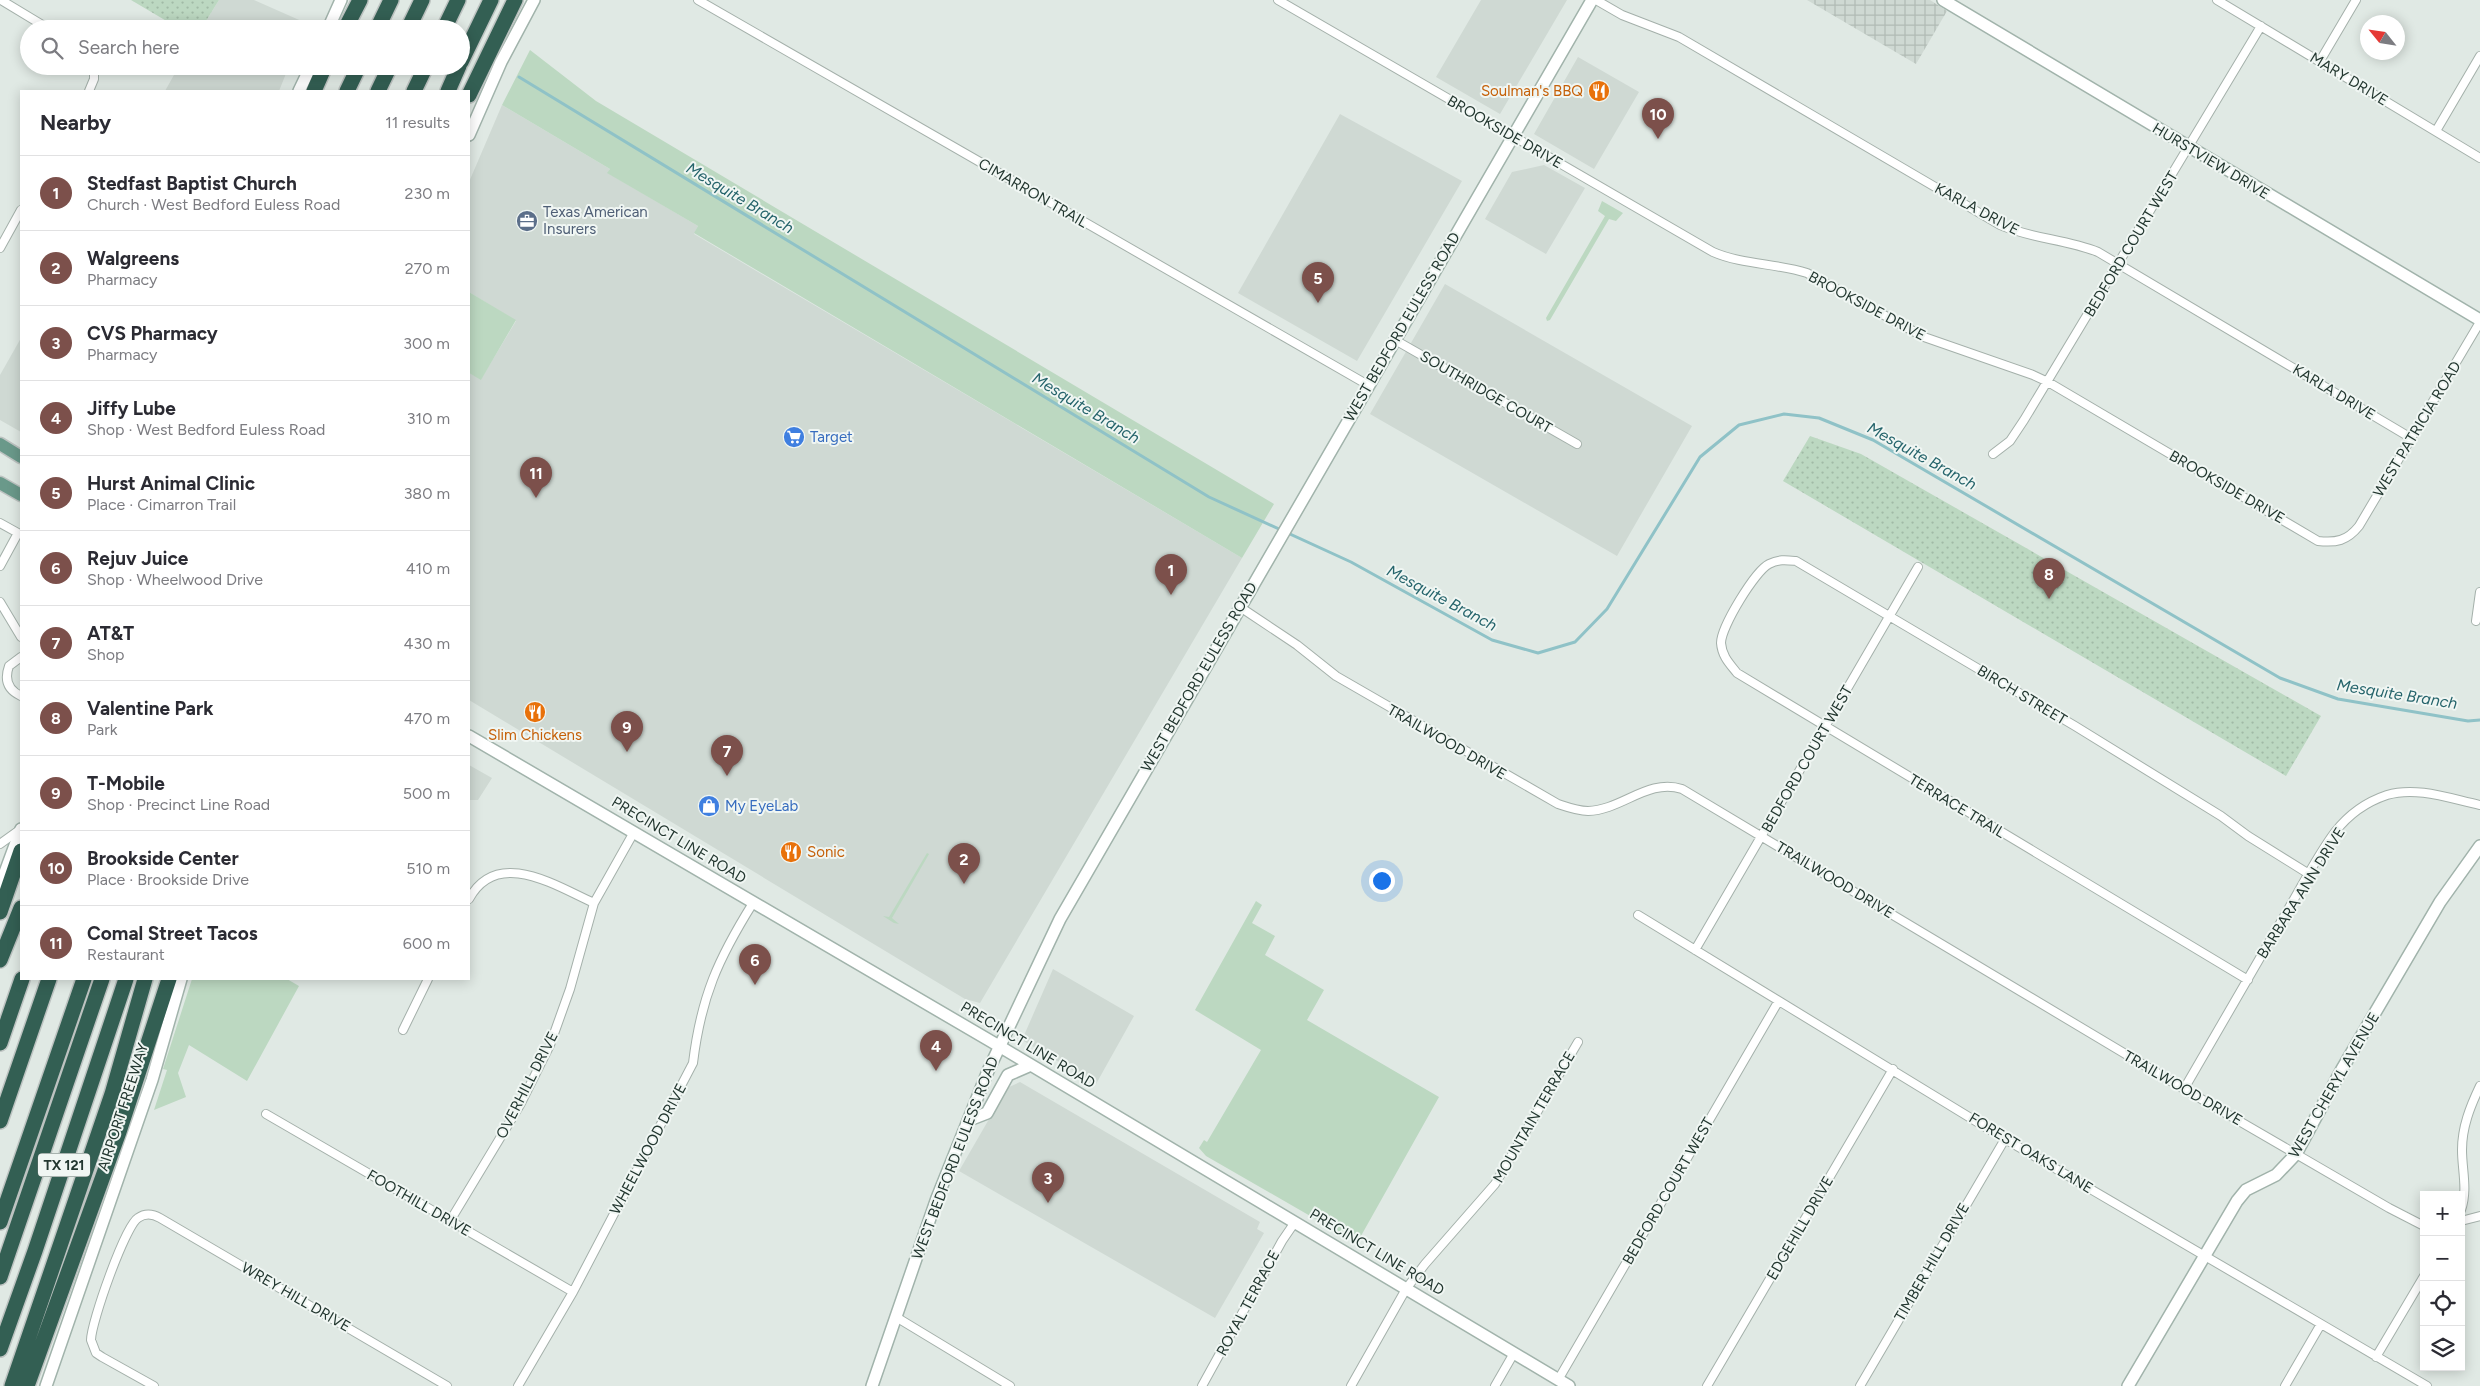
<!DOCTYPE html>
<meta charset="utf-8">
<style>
body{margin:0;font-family:Figtree,sans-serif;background:#f2f2f3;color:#2b2b33}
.controls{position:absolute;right:15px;bottom:15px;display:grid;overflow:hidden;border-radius:0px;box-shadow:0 2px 12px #0003}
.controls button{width:45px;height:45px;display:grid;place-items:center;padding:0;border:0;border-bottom:1px solid #e1e1e2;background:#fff;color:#2b2b33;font:25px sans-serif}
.compass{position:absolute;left:2360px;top:15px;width:45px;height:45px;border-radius:50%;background:#fff;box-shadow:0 2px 12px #0003;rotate:300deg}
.you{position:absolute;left:1381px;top:880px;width:18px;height:18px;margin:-12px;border:4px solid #fff;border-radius:50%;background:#1a73e8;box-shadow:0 0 0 8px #1a73e833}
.badge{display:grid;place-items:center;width:32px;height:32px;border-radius:50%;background:#7c504b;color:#fff;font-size:16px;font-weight:700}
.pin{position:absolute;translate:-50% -41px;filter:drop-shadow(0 1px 2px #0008)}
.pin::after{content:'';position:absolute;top:26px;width:18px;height:15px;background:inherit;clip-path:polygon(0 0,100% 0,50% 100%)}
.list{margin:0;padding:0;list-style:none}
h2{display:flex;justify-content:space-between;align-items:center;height:65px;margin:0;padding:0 20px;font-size:21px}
h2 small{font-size:16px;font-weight:400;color:#7c7c81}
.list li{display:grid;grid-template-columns:32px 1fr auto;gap:15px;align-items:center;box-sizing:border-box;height:75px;padding:0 20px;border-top:1px solid #e1e1e2}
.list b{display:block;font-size:19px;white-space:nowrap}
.list p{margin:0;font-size:16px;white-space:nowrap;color:#7c7c81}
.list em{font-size:16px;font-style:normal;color:#7c7c81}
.icon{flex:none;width:28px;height:28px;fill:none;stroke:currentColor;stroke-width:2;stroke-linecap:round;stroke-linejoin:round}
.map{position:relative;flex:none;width:2480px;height:1386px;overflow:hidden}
.search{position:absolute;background:#fff;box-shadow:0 2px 12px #0003;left:20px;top:20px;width:450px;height:55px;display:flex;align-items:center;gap:12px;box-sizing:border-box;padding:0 18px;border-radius:28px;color:#7c7c81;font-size:19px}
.panel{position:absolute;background:#fff;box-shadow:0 2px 12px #0003;left:20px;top:90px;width:450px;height:890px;border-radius:0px}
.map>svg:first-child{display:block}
.built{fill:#cfd9d3}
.industrial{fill:url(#industrial-grid)}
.green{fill:#bcd8c1}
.park{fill:url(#park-dots)}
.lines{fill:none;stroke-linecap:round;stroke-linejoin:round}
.stream{stroke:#8fc2c7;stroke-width:3}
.street-casing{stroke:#a4b0aa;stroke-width:10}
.secondary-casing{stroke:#a1b3ab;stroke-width:14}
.primary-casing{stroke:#bdc3c1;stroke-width:15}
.highway-casing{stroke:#bdc3c1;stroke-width:18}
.street{stroke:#fff;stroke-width:8}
.secondary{stroke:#fff;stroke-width:11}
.primary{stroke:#6a998a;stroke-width:12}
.highway{stroke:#335f53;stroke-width:15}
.labels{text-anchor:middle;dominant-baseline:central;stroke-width:4;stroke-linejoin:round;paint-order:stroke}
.shield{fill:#f0f6f3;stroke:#60706a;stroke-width:1}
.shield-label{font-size:14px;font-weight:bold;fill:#233730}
.street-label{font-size:15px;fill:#233730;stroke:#f0f6f3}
.food-label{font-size:15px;fill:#c56008;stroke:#f0f6f3;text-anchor:end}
.service-label{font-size:15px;fill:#4e5e75;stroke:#f0f6f3;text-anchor:start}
.shop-label{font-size:15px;fill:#366cbe;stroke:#f0f6f3;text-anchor:start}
.water-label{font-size:16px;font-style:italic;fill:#25646b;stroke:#f0f6f3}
</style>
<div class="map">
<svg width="2480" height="1386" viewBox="0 0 2480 1386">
<defs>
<pattern id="industrial-grid" width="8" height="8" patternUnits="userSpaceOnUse" patternTransform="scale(1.25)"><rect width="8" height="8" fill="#cfd9d3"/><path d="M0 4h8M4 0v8" fill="none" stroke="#b1bbb5"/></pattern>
<pattern id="park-dots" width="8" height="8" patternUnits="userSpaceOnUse" patternTransform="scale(1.25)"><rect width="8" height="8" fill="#bcd8c1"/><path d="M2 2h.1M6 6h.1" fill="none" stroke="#a1baa6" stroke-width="1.8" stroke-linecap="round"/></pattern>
</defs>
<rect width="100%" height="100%" fill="#e0e9e4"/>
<!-- built -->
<path class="built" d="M 219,0 L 254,0 L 306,23 L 304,29 L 201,29 Z
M 1481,0 L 1567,0 L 1500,114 L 1436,77 Z
M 1578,57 L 1639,92 L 1594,169 L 1534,134 Z
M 179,66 L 289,66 L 279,91 L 165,91 Z
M 502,105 L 610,169 L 608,173 L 698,226 L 694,234 L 1242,558 L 980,1003 L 965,999 L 469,700 L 469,373 L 481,379 L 516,321 L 469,292 L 469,182 Z
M 1340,114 L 1462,181 L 1357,361 L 1238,293 Z
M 1544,165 L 1585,188 L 1546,254 L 1485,219 L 1512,172 Z
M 1445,284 L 1692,426 L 1617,556 L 1370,414 Z
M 21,338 L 21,432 L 0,420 L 0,375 Z
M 469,765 L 492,778 L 478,800 L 469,800 Z
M 1053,969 L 1134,1016 L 1096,1084 L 1022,1040 Z
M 1020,1082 L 1260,1222 L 1257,1229 L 1264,1233 L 1215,1318 L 959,1171 L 1007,1088 Z"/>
<!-- industrial -->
<path class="industrial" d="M 1807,0 L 1930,0 L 1947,11 L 1916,64 Z"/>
<!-- green -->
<path class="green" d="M 530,50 L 596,101 L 1274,504 L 1242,558 L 694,233 L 698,226 L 607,173 L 610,169 L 502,105 Z
M 1602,201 L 1623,213 L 1616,221 L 1609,219 L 1550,320 L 1547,321 L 1546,318 L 1605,216 L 1598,211 Z
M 469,292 L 516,320 L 481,380 L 469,373 Z
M 927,853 L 929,854 L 892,918 L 899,924 L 894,923 L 883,916 L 889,917 Z
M 1256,901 L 1262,905 L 1252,923 L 1275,936 L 1265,955 L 1324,990 L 1307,1020 L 1439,1097 L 1357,1243 L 1206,1156 L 1199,1148 L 1204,1140 L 1207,1142 L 1261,1050 L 1195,1010 Z
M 192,979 L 287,979 L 299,986 L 247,1081 L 189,1045 L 178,1073 L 186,1097 L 154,1110 L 167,1070 L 163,1069 Z"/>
<!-- park -->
<path class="park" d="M 131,0 L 219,0 L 201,29 L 180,29 Z
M 1810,436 L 1861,454 L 2321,716 L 2286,776 L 1783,481 Z"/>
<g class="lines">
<!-- stream -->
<path class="stream" d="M 519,77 L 1209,497 L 1351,562 L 1492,640 L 1538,653 L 1575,642 L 1607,609 L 1700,457 L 1739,425 L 1784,414 L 1819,418 L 1873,440 L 2280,678 L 2338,699 L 2468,721 L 2480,720"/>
<!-- street casing -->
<g class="street-casing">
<path id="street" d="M 1,0 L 49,29
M 698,0 L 1368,385
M 1278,0 L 1713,252 C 1743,265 1776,263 1807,273 L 1924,337 L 2033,375 L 2048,382 L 2318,541 C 2336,543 2347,541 2359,526 L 2480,322
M 1596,0 L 1622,15 L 1679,37 L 2000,225 C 2032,239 2066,239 2098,252 L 2411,438
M 2217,0 L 2480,158
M 2320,61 L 2356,0
M 89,91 L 94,79 L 94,66
M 2436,131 L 2480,56
M 0,248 L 21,210
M 1395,340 L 1577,444
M 1993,454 L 2010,441 L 2024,420 L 2261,26
M 0,523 L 18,533 L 0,566
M 0,602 L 21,637
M 1240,607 L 1297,645 L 1336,676 L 1558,804 C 1567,807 1578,811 1588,811 C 1622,810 1648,778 1682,789 L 2184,1089 L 2389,1208 L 2424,1226
M 2476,621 L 2480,592
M 21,657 L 9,666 C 4,680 8,690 21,696
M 0,844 L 18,831
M 469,899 C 497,847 556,886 594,903
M 1638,915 L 2005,1139 L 2427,1386
M 1695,950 L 1918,567
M 2248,980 L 1737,673 C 1729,663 1722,656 1721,643 C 1721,627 1755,571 1769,564 C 1779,559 1786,560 1796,561 L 2075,726 L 2221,816 L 2248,836 L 2309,874
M 403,1030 L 428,979
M 2184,1089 C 2218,1031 2252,971 2286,913 C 2302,886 2317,856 2335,832 C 2349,814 2366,802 2387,795 C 2417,786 2451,799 2480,805
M 266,1114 L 573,1292
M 2461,1210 C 2468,1190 2462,1170 2462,1150 C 2462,1127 2470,1107 2480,1086
M 450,1221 L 520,1105 L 550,1045 L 570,989 L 594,903 L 634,832
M 2461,1221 L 2480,1216
M 896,1317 L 1010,1386
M 2376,1357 L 2424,1276
M 1558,1380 L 1778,1002
M 154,1386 L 102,1357 L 96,1353 L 91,1340 C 91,1323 125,1226 138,1218 C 145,1213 153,1214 160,1218 L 447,1386
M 518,1386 L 573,1292 L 693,1063 C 701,997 718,959 753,903
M 1202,1386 L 1282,1241 L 1295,1222
M 1351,1386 L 1406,1289 L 1425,1264 L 1495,1184 L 1578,1042
M 1495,1386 L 1514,1353
M 1707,1386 L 1893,1069
M 1860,1386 L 2005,1139
M 2285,1386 L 2321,1324"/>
</g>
<!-- secondary casing -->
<g class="secondary-casing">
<path id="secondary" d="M 1943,0 L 2480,320
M 328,29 L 341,0
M 299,91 L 311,66
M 469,135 L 501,62 L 534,0
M 469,736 L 999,1046 L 1569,1386
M 0,886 L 21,829
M 969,1120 L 987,1113 L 1008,1075 L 1031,1065
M 46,1386 L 152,1080 L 181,979
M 872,1386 L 937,1198 L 988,1071 L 1060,919 L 1592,0
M 2128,1386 L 2237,1201 L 2246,1190 L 2276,1175 L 2296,1154 L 2342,1069 L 2440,902 L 2480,846"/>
</g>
<!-- primary casing -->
<g class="primary-casing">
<path id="primary" d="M 0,444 L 21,457
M 0,483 L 21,495"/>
</g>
<!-- highway casing -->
<g class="highway-casing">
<path id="highway" d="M 345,29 L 360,0
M 377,29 L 391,0
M 408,29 L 422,0
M 444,29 L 458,0
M 461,62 L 491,0
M 314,91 L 325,66
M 347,91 L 359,66
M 378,91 L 390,66
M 414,91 L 426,66
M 448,91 L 459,66
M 469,95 L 515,0
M 0,912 L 21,851
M 0,960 L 21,908
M 0,1043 L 22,979
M 0,1121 L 49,979
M 0,1222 L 84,979
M 0,1277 L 102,979
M 0,1349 L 35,1251 L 126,979
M 12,1386 L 112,1094 L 145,979
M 27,1386 L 119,1132 L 169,979"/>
</g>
<!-- street -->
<use href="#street" class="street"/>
<!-- secondary -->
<use href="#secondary" class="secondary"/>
<!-- primary -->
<use href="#primary" class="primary"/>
<!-- highway -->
<use href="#highway" class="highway"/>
</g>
<!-- icons -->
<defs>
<g id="restaurant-disc" transform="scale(1.125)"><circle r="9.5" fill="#e8710a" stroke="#f0f6f3"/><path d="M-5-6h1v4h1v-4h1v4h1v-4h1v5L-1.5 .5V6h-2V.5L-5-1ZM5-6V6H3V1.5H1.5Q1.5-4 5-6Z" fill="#fff"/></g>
<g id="office-disc" transform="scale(1.125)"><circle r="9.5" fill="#5c6f8a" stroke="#f0f6f3"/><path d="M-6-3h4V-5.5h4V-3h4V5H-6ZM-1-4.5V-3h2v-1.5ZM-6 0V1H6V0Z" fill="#fff"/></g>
<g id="supermarket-disc" transform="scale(1.125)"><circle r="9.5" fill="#3f7fe0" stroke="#f0f6f3"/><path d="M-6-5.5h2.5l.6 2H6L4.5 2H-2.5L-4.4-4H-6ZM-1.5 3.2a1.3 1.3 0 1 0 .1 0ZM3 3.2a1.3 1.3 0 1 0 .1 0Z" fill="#fff"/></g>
<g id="shop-disc" transform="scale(1.125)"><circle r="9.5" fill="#3f7fe0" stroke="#f0f6f3"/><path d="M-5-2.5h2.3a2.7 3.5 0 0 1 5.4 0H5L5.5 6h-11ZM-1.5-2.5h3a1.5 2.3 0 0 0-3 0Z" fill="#fff"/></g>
</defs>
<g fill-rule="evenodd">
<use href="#restaurant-disc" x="1599" y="91"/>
<use href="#office-disc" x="527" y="221"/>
<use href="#supermarket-disc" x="794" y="437"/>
<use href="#restaurant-disc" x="535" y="712"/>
<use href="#shop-disc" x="709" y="806"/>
<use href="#restaurant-disc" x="791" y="852"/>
</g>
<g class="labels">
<!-- shield labels -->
<rect class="shield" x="38" y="1153.5" width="52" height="23" rx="4"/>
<g class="shield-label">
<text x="64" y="1165">TX 121</text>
</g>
<!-- street labels -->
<g class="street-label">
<text transform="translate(2349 79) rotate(31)">MARY DRIVE</text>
<text transform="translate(1505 132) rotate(30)">BROOKSIDE DRIVE</text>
<text transform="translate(2211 161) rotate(31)">HURSTVIEW DRIVE</text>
<text transform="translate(1033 193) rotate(30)">CIMARRON TRAIL</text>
<text transform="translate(1977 209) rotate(28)">KARLA DRIVE</text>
<text transform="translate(2131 244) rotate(-59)">BEDFORD COURT WEST</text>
<text transform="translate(1867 306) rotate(28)">BROOKSIDE DRIVE</text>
<text transform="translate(1402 327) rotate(-60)">WEST BEDFORD EULESS ROAD</text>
<text transform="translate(1486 392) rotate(30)">SOUTHRIDGE COURT</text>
<text transform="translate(2334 392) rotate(31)">KARLA DRIVE</text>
<text transform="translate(2417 429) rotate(-59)">WEST PATRICIA ROAD</text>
<text transform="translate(2227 487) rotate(30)">BROOKSIDE DRIVE</text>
<text transform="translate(1199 677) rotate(-60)">WEST BEDFORD EULESS ROAD</text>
<text transform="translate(2022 695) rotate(31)">BIRCH STREET</text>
<text transform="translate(1447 742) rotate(30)">TRAILWOOD DRIVE</text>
<text transform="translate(1807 759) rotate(-60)">BEDFORD COURT WEST</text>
<text transform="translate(1957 806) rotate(31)">TERRACE TRAIL</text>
<text transform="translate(679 840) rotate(31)">PRECINCT LINE ROAD</text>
<text transform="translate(1835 880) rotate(31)">TRAILWOOD DRIVE</text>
<text transform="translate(2301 893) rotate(-58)">BARBARA ANN DRIVE</text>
<text transform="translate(1028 1045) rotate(31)">PRECINCT LINE ROAD</text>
<text transform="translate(527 1085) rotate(-63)">OVERHILL DRIVE</text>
<text transform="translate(2334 1085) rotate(-60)">WEST CHERYL AVENUE</text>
<text transform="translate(2183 1088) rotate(30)">TRAILWOOD DRIVE</text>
<text transform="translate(123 1107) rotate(-72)">AIRPORT FREEWAY</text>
<text transform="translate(1534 1117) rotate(-60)">MOUNTAIN TERRACE</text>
<text transform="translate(648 1149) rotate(-62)">WHEELWOOD DRIVE</text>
<text transform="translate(2031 1153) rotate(31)">FOREST OAKS LANE</text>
<text transform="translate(955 1158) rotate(-69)">WEST BEDFORD EULESS ROAD</text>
<text transform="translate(1668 1191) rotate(-60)">BEDFORD COURT WEST</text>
<text transform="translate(419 1203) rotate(30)">FOOTHILL DRIVE</text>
<text transform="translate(1800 1228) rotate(-60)">EDGEHILL DRIVE</text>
<text transform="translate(1377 1252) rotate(31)">PRECINCT LINE ROAD</text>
<text transform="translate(1932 1262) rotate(-60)">TIMBER HILL DRIVE</text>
<text transform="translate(296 1297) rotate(30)">WREY HILL DRIVE</text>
<text transform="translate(1248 1303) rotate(-62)">ROYAL TERRACE</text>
</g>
<!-- food labels -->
<g class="food-label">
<text x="1583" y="91">Soulman's BBQ</text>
<text x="535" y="735" text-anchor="middle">Slim Chickens</text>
<text x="807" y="852" text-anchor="start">Sonic</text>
</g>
<!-- service labels -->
<g class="service-label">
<text x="543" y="212">Texas American<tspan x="543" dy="17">Insurers</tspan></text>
</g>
<!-- shop labels -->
<g class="shop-label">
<text x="810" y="437">Target</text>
<text x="725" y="806">My EyeLab</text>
</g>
<!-- water labels -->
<g class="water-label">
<text transform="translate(740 198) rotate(31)">Mesquite Branch</text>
<text transform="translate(1086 408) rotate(31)">Mesquite Branch</text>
<text transform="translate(1922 456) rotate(29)">Mesquite Branch</text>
<text transform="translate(1442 598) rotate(28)">Mesquite Branch</text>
<text transform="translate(2397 694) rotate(9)">Mesquite Branch</text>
</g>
</g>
</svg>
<div class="controls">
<button>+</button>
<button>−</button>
<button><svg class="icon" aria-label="locate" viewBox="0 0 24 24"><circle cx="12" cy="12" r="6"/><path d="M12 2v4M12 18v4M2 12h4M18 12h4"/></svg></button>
<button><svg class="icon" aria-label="layers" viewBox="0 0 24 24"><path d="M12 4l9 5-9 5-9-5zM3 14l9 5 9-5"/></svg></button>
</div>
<svg class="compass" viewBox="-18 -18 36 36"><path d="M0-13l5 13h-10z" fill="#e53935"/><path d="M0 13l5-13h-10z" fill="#7c7c81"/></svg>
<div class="you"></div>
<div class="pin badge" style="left:1171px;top:595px">1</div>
<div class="pin badge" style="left:964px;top:884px">2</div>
<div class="pin badge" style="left:1048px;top:1203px">3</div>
<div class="pin badge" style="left:936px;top:1071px">4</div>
<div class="pin badge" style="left:1318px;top:303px">5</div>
<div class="pin badge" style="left:755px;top:985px">6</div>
<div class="pin badge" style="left:727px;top:776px">7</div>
<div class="pin badge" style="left:2049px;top:599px">8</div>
<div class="pin badge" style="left:627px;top:752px">9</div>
<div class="pin badge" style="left:1658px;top:139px">10</div>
<div class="pin badge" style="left:536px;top:498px">11</div>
<div class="search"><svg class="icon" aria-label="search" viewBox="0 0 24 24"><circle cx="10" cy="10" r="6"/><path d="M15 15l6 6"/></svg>Search here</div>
<section class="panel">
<h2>Nearby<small>11 results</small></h2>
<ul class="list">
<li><span class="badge">1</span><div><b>Stedfast Baptist Church</b><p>Church · West Bedford Euless Road</p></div><em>230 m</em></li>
<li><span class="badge">2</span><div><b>Walgreens</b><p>Pharmacy</p></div><em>270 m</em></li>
<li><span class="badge">3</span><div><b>CVS Pharmacy</b><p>Pharmacy</p></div><em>300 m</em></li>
<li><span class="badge">4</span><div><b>Jiffy Lube</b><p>Shop · West Bedford Euless Road</p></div><em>310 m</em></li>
<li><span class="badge">5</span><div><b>Hurst Animal Clinic</b><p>Place · Cimarron Trail</p></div><em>380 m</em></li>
<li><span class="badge">6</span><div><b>Rejuv Juice</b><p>Shop · Wheelwood Drive</p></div><em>410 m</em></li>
<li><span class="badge">7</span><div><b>AT&amp;T</b><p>Shop</p></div><em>430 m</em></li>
<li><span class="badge">8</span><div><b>Valentine Park</b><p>Park</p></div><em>470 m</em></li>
<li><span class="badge">9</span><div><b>T-Mobile</b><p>Shop · Precinct Line Road</p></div><em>500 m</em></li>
<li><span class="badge">10</span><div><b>Brookside Center</b><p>Place · Brookside Drive</p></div><em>510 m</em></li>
<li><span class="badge">11</span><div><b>Comal Street Tacos</b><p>Restaurant</p></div><em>600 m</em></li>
</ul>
</section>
</div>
